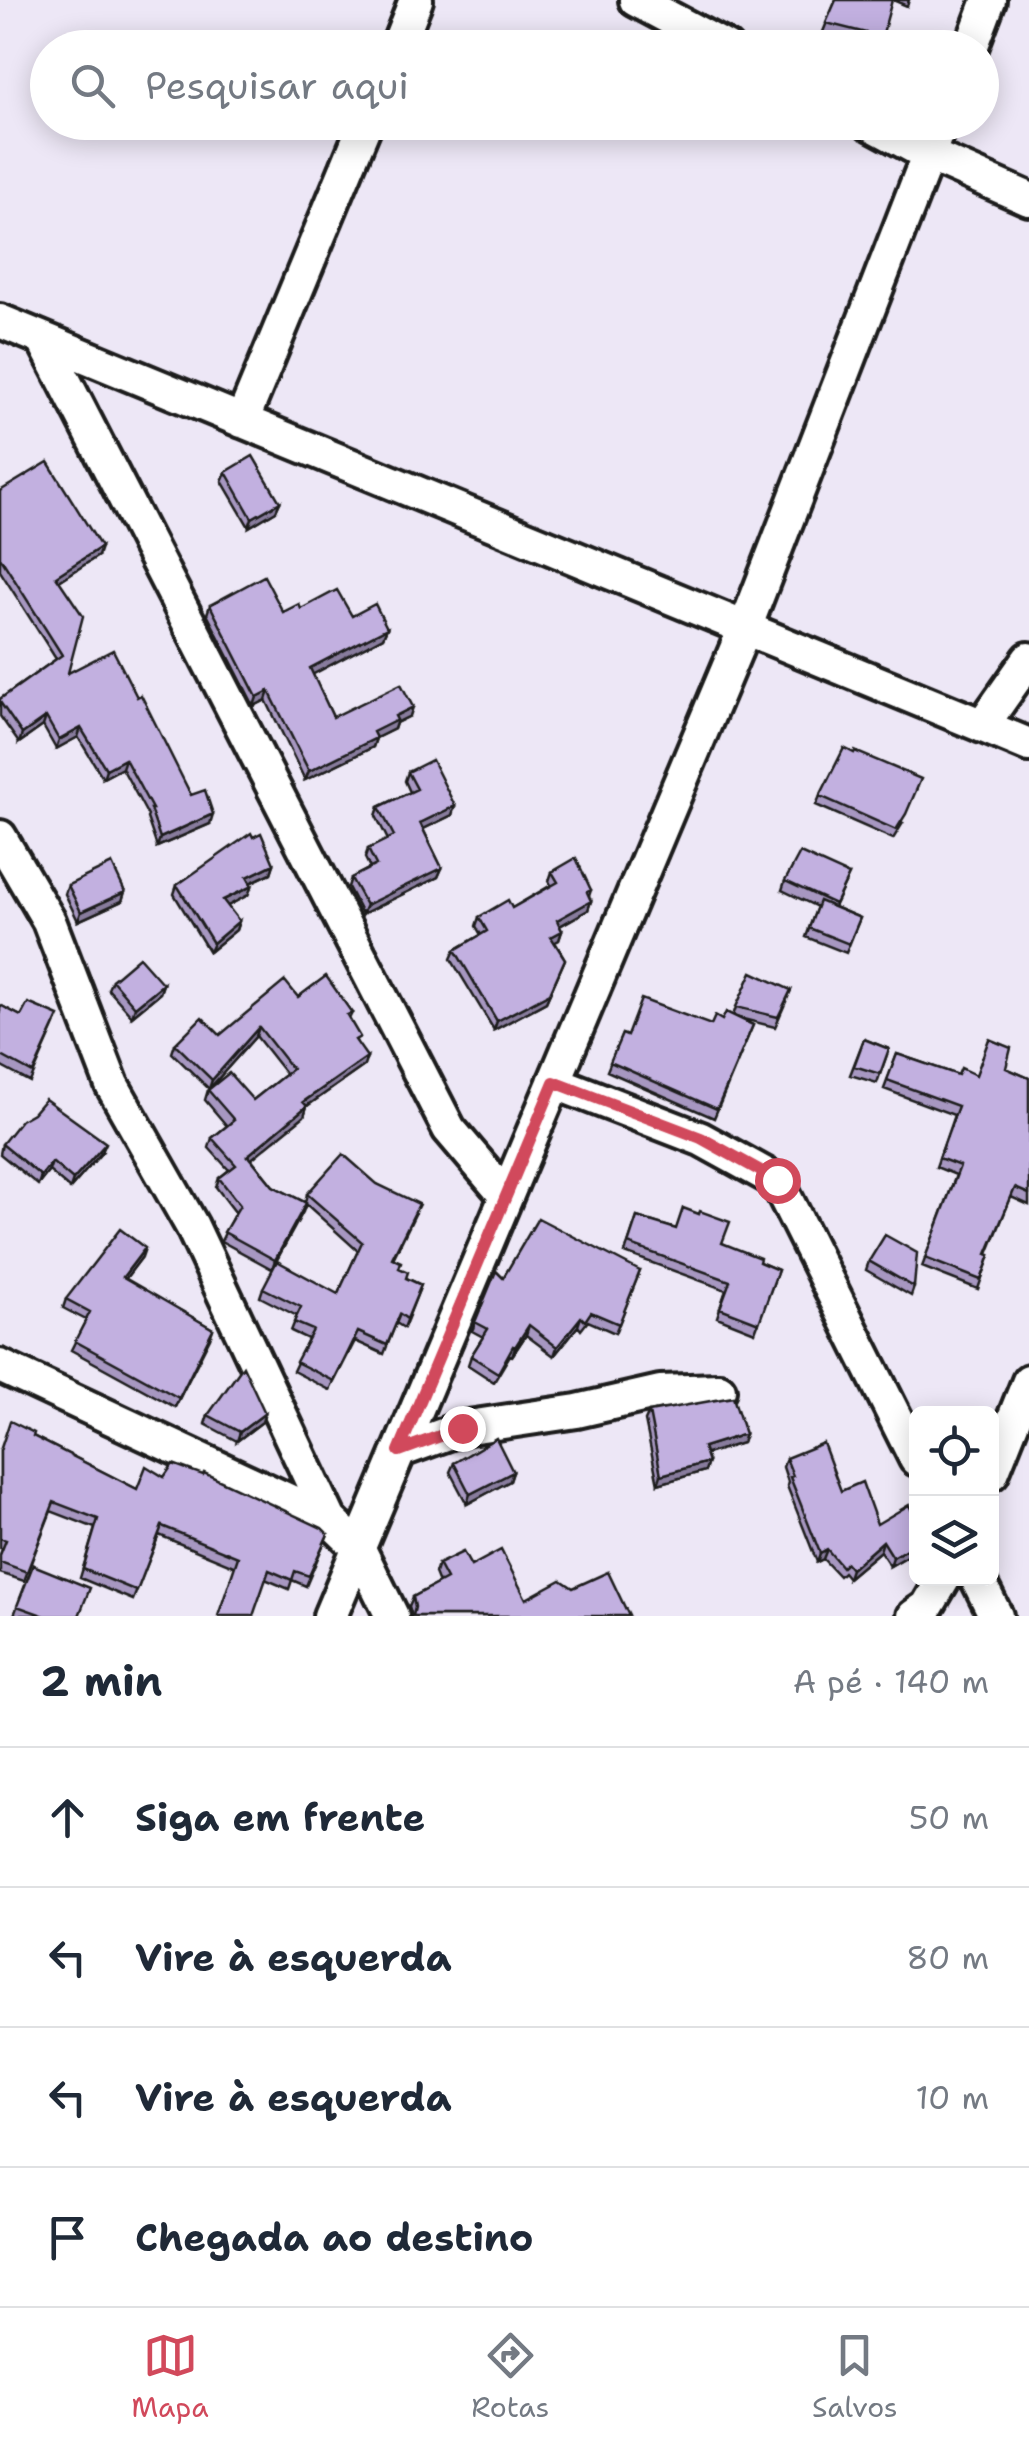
<!DOCTYPE html>
<html lang="pt">
<meta charset="utf-8">
<style>
body{margin:0;font-family:"Shantell Sans",sans-serif;background:#f2f2f3;color:#1f2937}
.controls{position:absolute;right:30px;bottom:30px;display:grid;overflow:hidden;border-radius:15px;box-shadow:0 5px 25px #0003}
.controls button{width:90px;height:90px;display:grid;place-items:center;padding:0;border:0;border-bottom:2px solid #e0e1e3;background:#fff;color:#1f2937;font:50px sans-serif}
.stop{position:absolute;width:30px;height:30px;margin:-22px;border:8px solid #d1495b;border-radius:50%;background:#fff}
.stop.end{background:#d1495b;border-color:#fff;box-shadow:0 2px 10px #0008}
.list{margin:0;padding:0;list-style:none}
h2{display:flex;justify-content:space-between;align-items:center;height:130px;margin:0;padding:0 40px;font-size:42px}
h2 small{font-size:32px;font-weight:400;color:#747a83}
.list li{display:grid;grid-template-columns:65px 1fr auto;gap:30px;align-items:center;box-sizing:border-box;height:140px;padding:0 40px;border-top:2px solid #e0e1e3}
.list b{display:block;font-size:38px;white-space:nowrap}
.list em{font-size:32px;font-style:normal;color:#747a83}
.icon{flex:none;width:55px;height:55px;fill:none;stroke:currentColor;stroke-width:2;stroke-linecap:round;stroke-linejoin:round}
.map{position:relative;flex:none;width:1029px;height:1616px;overflow:hidden}
.search{position:absolute;background:#fff;box-shadow:0 5px 25px #0003;left:30px;right:30px;top:30px;height:110px;display:flex;align-items:center;gap:25px;box-sizing:border-box;padding:0 35px;border-radius:55px;color:#747a83;font-size:38px}
.sheet{height:690px;background:#fff}
nav{display:flex;justify-content:space-around;align-items:center;box-sizing:border-box;height:140px;border-top:2px solid #e0e1e3;background:#fff;font-size:28px;color:#747a83}
nav a{display:grid;justify-items:center;gap:5px}
nav .on{color:#d1495b}
.map>svg:first-child{display:block}
.lines{fill:none;stroke-linecap:round;stroke-linejoin:round}
.minor-casing{stroke:#1c1c1c;stroke-width:40}
.minor{stroke:#fff;stroke-width:32}
.wall{fill:#a797c1;stroke:#1c1c1c;stroke-width:2.5}
.shaded-wall{fill:#887b9d;stroke:#1c1c1c;stroke-width:2.5}
.building{fill:#c2b0e0;stroke:#1c1c1c;stroke-width:2.5}
.route{stroke:#d1495b;stroke-width:12}
</style>
<div class="map">
<svg width="1029" height="1616" viewBox="0 0 1029 1616">
<rect width="100%" height="100%" fill="#ede7f6"/>
<filter id="ink" filterUnits="userSpaceOnUse"><feTurbulence type="fractalNoise" baseFrequency=".01" numOctaves="2"/><feDisplacementMap in="SourceGraphic" scale="20" xChannelSelector="R" yChannelSelector="G"/><feConvolveMatrix kernelMatrix="1 2 1 2 8 2 1 2 1" color-interpolation-filters="sRGB"/></filter>
<g filter="url(#ink)">
<g class="lines">
<!-- minor casing -->
<g class="minor-casing">
<path id="minor" d="M 636,0 L 726,48
M 397,48 L 416,0
M 971,48 L 989,0
M 868,122 L 929,155 L 1029,199
M 0,321 L 1029,745
M 43,339 L 449,1129 L 506,1196
M 242,421 L 366,122
M 982,726 L 1029,659
M 0,837 L 49,921 L 112,1085 L 192,1226 L 330,1520
M 554,1082 L 701,1139 L 777,1181 L 916,1459
M 0,1366 L 330,1520 L 358,1547 L 392,1616
M 399,1451 L 462,1428 L 577,1411 L 660,1392 L 719,1390
M 992,1473 L 1029,1381
M 977,1578 L 996,1616
M 330,1616 L 745,628 L 941,122
M 914,1616 L 927,1607 L 944,1578"/>
</g>
<!-- minor -->
<use href="#minor" class="minor"/>
</g>
<!-- wall -->
<path class="wall" d="M 836,0 L 882,37 L 878,46 L 823,32 Z
M 893,0 L 909,0 L 907,6 Z
M 226,472 L 280,502 L 276,511 L 249,527 L 222,481 Z
M 0,491 L 98,556 L 59,581 L 68,673 L 137,697 L 191,795 L 210,824 L 157,847 L 147,818 L 148,816 L 122,768 L 103,778 L 78,737 L 56,749 L 43,726 L 19,743 L 0,716 L 0,699 L 56,659 L 0,571 Z
M 210,605 L 283,612 L 301,609 L 352,616 L 387,628 L 383,637 L 312,674 L 333,717 L 410,716 L 396,723 L 394,729 L 376,738 L 373,747 L 305,780 L 266,700 L 254,706 L 207,614 Z
M 408,772 L 452,815 L 423,829 L 442,868 L 438,877 L 362,914 L 348,887 L 351,878 L 370,868 L 365,858 L 368,849 L 388,840 L 376,816 L 379,807 L 410,792 L 405,781 Z
M 820,796 L 903,823 L 893,839 L 816,805 Z
M 253,837 L 274,864 L 271,873 L 250,883 L 248,895 L 227,906 L 239,921 L 236,930 L 209,952 L 174,894 L 177,885 Z
M 552,872 L 591,890 L 589,896 L 591,901 L 588,910 L 560,926 L 562,931 L 559,940 L 555,942 L 565,959 L 546,1002 L 494,1030 L 451,959 L 455,950 L 481,935 L 476,926 L 479,917 L 512,908 L 551,885 L 549,881 Z
M 849,875 L 834,907 L 860,918 L 846,953 L 806,937 L 817,907 L 782,890 L 785,881 Z
M 68,885 L 122,901 L 78,921 L 65,894 Z
M 112,980 L 163,984 L 160,993 L 132,1016 L 108,989 Z
M 791,990 L 775,1027 L 735,1017 L 753,1025 L 714,1118 L 607,1071 L 622,1034 L 627,1036 L 711,1025 L 733,1016 L 736,1007 Z
M 298,997 L 352,1013 L 349,1019 L 364,1066 L 307,1106 L 304,1116 L 251,1158 L 273,1186 L 305,1202 L 307,1194 L 377,1184 L 415,1214 L 393,1259 L 406,1278 L 421,1285 L 404,1328 L 396,1323 L 384,1354 L 355,1341 L 330,1390 L 293,1371 L 308,1339 L 291,1331 L 297,1316 L 260,1297 L 263,1288 L 338,1294 L 358,1251 L 306,1204 L 272,1269 L 221,1241 L 235,1212 L 216,1187 L 219,1178 L 229,1170 L 209,1148 L 212,1138 L 227,1126 L 205,1100 L 208,1090 L 253,1100 L 286,1074 L 256,1036 L 209,1089 L 172,1053 L 175,1044 L 220,1035 Z
M 0,1005 L 21,1016 L 55,1025 L 30,1082 L 0,1066 Z
M 864,1039 L 889,1049 L 877,1083 L 850,1075 Z
M 897,1054 L 958,1075 L 976,1075 L 1006,1068 L 1029,1078 L 1029,1205 L 1011,1197 L 988,1254 L 990,1255 L 978,1289 L 922,1267 L 956,1175 L 936,1167 L 954,1115 L 884,1089 Z
M 2,1144 L 102,1152 L 70,1189 L 49,1171 L 38,1185 L 0,1154 Z
M 637,1217 L 722,1243 L 759,1262 L 778,1270 L 755,1332 L 717,1317 L 726,1290 L 625,1253 Z
M 142,1257 L 125,1279 L 213,1329 L 175,1407 L 71,1350 L 86,1320 L 63,1308 L 66,1299 Z
M 869,1261 L 914,1287 L 911,1296 L 866,1270 Z
M 496,1271 L 503,1278 L 640,1271 L 615,1333 L 588,1321 L 581,1330 L 578,1326 L 554,1356 L 526,1335 L 512,1356 L 510,1355 L 494,1382 L 468,1365 L 471,1356 L 483,1337 L 472,1331 Z
M 649,1412 L 745,1434 L 742,1443 L 705,1454 L 708,1462 L 705,1471 L 658,1484 L 645,1421 Z
M 265,1413 L 262,1422 L 237,1441 L 205,1424 L 208,1415 Z
M 33,1436 L 137,1489 L 164,1477 L 328,1534 L 306,1586 L 292,1580 L 289,1589 L 159,1535 L 133,1600 L 80,1578 L 95,1528 L 51,1511 L 24,1581 L 0,1573 L 0,1555 L 2,1549 L 0,1548 L 0,1450 Z
M 786,1458 L 841,1491 L 877,1524 L 916,1519 L 916,1551 L 890,1566 L 880,1551 L 848,1578 L 843,1572 L 839,1576 L 823,1559 L 817,1562 L 787,1486 L 788,1482 L 783,1467 Z
M 454,1463 L 513,1472 L 510,1481 L 467,1504 L 450,1472 Z
M 438,1564 L 471,1566 L 526,1599 L 573,1588 L 629,1616 L 412,1616 L 409,1606 L 413,1597 L 439,1583 L 435,1573 Z
M 33,1565 L 79,1616 L 14,1615 Z"/>
<!-- shaded-wall -->
<path class="shaded-wall" d="M 280,502 L 276,511 L 249,527 L 252,518 Z
M 101,547 L 98,556 L 53,585 L 56,576 Z
M 387,628 L 383,637 L 306,678 L 310,668 Z
M 269,691 L 266,700 L 254,706 L 257,697 Z
M 413,707 L 410,716 L 396,723 L 394,729 L 370,741 L 373,732 L 395,716 Z
M 46,717 L 43,726 L 19,743 L 22,734 Z
M 81,728 L 78,737 L 56,749 L 59,740 Z
M 376,738 L 373,747 L 305,780 L 309,771 Z
M 125,759 L 122,768 L 103,778 L 106,769 Z
M 455,806 L 452,815 L 417,832 L 420,823 Z
M 213,814 L 210,824 L 157,847 L 160,838 Z
M 274,864 L 271,873 L 243,886 L 247,877 Z
M 442,868 L 438,877 L 362,914 L 366,905 Z
M 252,886 L 248,895 L 220,910 L 223,900 Z
M 125,892 L 122,901 L 78,921 L 81,912 Z
M 591,901 L 588,910 L 554,929 L 557,920 Z
M 239,921 L 236,930 L 209,952 L 213,943 Z
M 562,931 L 559,940 L 548,946 L 551,937 Z
M 565,959 L 546,1002 L 494,1030 L 497,1021 Z
M 163,984 L 160,993 L 132,1016 L 135,1007 Z
M 259,1027 L 256,1036 L 209,1089 L 212,1080 Z
M 367,1057 L 364,1066 L 300,1111 L 303,1102 Z
M 307,1106 L 304,1116 L 243,1166 L 246,1157 Z
M 106,1143 L 102,1152 L 70,1189 L 73,1180 Z
M 52,1162 L 49,1171 L 38,1185 L 41,1176 Z
M 306,1203 L 303,1212 L 272,1269 L 275,1260 Z
M 145,1248 L 142,1257 L 120,1286 L 123,1277 Z
M 581,1317 L 578,1326 L 554,1356 L 557,1347 Z
M 529,1325 L 526,1335 L 512,1356 L 515,1347 Z
M 213,1329 L 210,1338 L 175,1407 L 179,1398 Z
M 265,1413 L 262,1422 L 237,1441 L 240,1432 Z
M 745,1434 L 742,1443 L 700,1456 L 703,1447 Z
M 708,1462 L 705,1471 L 658,1484 L 661,1475 Z
M 513,1472 L 510,1481 L 467,1504 L 470,1494 Z
M 883,1541 L 880,1551 L 848,1578 L 851,1569 Z
M 916,1543 L 916,1551 L 890,1566 L 893,1557 Z
M 827,1549 L 823,1559 L 817,1562 L 820,1553 Z"/>
<!-- building -->
<path class="building" d="M 836,0 L 892,0 L 882,37 L 826,23 Z
M 253,456 L 280,502 L 252,518 L 226,472 Z
M 48,462 L 101,547 L 56,576 L 83,616 L 68,673 L 113,650 L 137,697 L 141,695 L 191,795 L 205,790 L 213,814 L 160,838 L 150,809 L 152,809 L 125,759 L 106,769 L 81,728 L 59,740 L 46,717 L 22,734 L 0,702 L 0,699 L 62,655 L 0,557 L 0,491 Z
M 264,576 L 283,612 L 299,604 L 301,609 L 337,590 L 352,616 L 375,604 L 387,628 L 310,668 L 333,717 L 401,684 L 413,707 L 395,716 L 397,720 L 373,732 L 376,738 L 309,771 L 269,691 L 257,697 L 210,605 Z
M 844,748 L 854,753 L 855,751 L 921,779 L 906,814 L 896,830 L 820,796 Z
M 432,760 L 455,806 L 420,823 L 442,868 L 366,905 L 351,878 L 376,865 L 368,849 L 394,836 L 379,807 L 417,789 L 408,772 Z
M 251,833 L 253,837 L 261,833 L 274,864 L 247,877 L 252,886 L 223,900 L 239,921 L 213,943 L 177,885 Z
M 800,853 L 849,875 L 835,904 L 785,881 Z
M 576,858 L 591,890 L 587,892 L 591,901 L 557,920 L 562,931 L 551,937 L 565,959 L 550,993 L 497,1021 L 455,950 L 487,931 L 479,917 L 508,900 L 512,908 L 558,882 L 552,872 Z
M 112,864 L 125,892 L 81,912 L 68,885 Z
M 819,901 L 860,918 L 849,944 L 809,928 Z
M 139,957 L 163,984 L 135,1007 L 112,980 Z
M 752,972 L 791,990 L 778,1017 L 736,1007 Z
M 326,976 L 352,1013 L 347,1015 L 360,1037 L 355,1040 L 367,1057 L 303,1102 L 307,1106 L 246,1157 L 248,1155 L 273,1186 L 306,1203 L 275,1260 L 224,1232 L 240,1205 L 219,1178 L 236,1165 L 212,1138 L 234,1120 L 208,1090 L 229,1073 L 253,1100 L 292,1069 L 259,1027 L 212,1080 L 175,1044 L 202,1017 L 220,1035 L 285,981 L 298,997 Z
M 641,999 L 711,1025 L 715,1016 L 722,1020 L 726,1012 L 753,1025 L 717,1109 L 610,1062 L 622,1034 L 627,1036 Z
M 28,1003 L 59,1016 L 33,1073 L 0,1055 L 0,1005 L 21,1016 Z
M 864,1039 L 889,1049 L 880,1074 L 854,1066 Z
M 989,1039 L 1011,1048 L 1006,1068 L 1029,1078 L 1029,1194 L 1015,1188 L 987,1254 L 990,1255 L 981,1280 L 925,1258 L 960,1166 L 939,1158 L 958,1106 L 887,1080 L 897,1054 L 958,1075 L 961,1068 L 976,1075 Z
M 45,1099 L 106,1143 L 73,1180 L 52,1162 L 41,1176 L 2,1144 L 21,1120 L 33,1113 Z
M 343,1154 L 377,1184 L 419,1204 L 392,1258 L 401,1262 L 399,1268 L 408,1272 L 406,1278 L 421,1285 L 407,1319 L 400,1314 L 387,1345 L 358,1332 L 334,1381 L 296,1362 L 313,1330 L 294,1322 L 301,1307 L 263,1288 L 277,1261 L 338,1294 L 362,1242 L 307,1194 Z
M 683,1208 L 699,1214 L 700,1211 L 730,1222 L 722,1243 L 760,1258 L 759,1262 L 778,1270 L 759,1323 L 720,1308 L 730,1281 L 628,1244 L 637,1217 L 676,1229 Z
M 538,1218 L 640,1271 L 619,1324 L 591,1312 L 585,1321 L 581,1317 L 557,1347 L 529,1325 L 515,1347 L 513,1346 L 498,1373 L 471,1356 L 488,1329 L 475,1322 L 496,1271 L 503,1278 Z
M 120,1229 L 145,1248 L 123,1277 L 213,1329 L 179,1398 L 75,1341 L 90,1312 L 66,1299 Z
M 885,1235 L 917,1253 L 914,1287 L 869,1261 Z
M 243,1366 L 265,1413 L 240,1432 L 208,1415 Z
M 733,1397 L 745,1434 L 703,1447 L 708,1462 L 661,1475 L 649,1412 Z
M 10,1421 L 34,1433 L 33,1436 L 137,1489 L 146,1466 L 164,1477 L 173,1464 L 203,1475 L 204,1473 L 322,1528 L 328,1534 L 309,1576 L 295,1571 L 292,1580 L 269,1570 L 253,1616 L 218,1616 L 238,1557 L 162,1526 L 137,1591 L 83,1569 L 98,1519 L 54,1502 L 27,1572 L 0,1562 L 0,1555 L 6,1540 L 0,1538 L 0,1451 Z
M 496,1438 L 513,1472 L 470,1494 L 454,1463 Z
M 823,1443 L 841,1491 L 862,1482 L 877,1524 L 909,1505 L 916,1519 L 916,1543 L 893,1557 L 883,1541 L 851,1569 L 846,1563 L 842,1567 L 827,1549 L 820,1553 L 790,1477 L 793,1476 L 786,1458 Z
M 501,1550 L 526,1599 L 561,1580 L 573,1588 L 608,1572 L 629,1616 L 413,1616 L 415,1607 L 413,1597 L 446,1579 L 438,1564 L 463,1552 L 471,1566 Z
M 33,1565 L 90,1588 L 79,1616 L 45,1616 L 17,1606 Z"/>
</g>
<g class="lines" filter="url(#ink)">
<!-- route -->
<path class="route" d="M 462,1428 L 399,1451 L 554,1082 L 701,1138 L 777,1180"/>
</g>
</svg>
<div class="controls">
<button><svg class="icon" aria-label="locate" viewBox="0 0 24 24"><circle cx="12" cy="12" r="6"/><path d="M12 2v4M12 18v4M2 12h4M18 12h4"/></svg></button>
<button><svg class="icon" aria-label="layers" viewBox="0 0 24 24"><path d="M12 4l9 5-9 5-9-5zM3 14l9 5 9-5"/></svg></button>
</div>
<div class="stop" style="left:777px;top:1180px"></div>
<div class="stop end" style="left:462px;top:1428px"></div>
<div class="search"><svg class="icon" aria-label="search" viewBox="0 0 24 24"><circle cx="10" cy="10" r="6"/><path d="M15 15l6 6"/></svg>Pesquisar aqui</div>
</div>
<section class="sheet">
<h2>2 min<small>A pé · 140 m</small></h2>
<ul class="list">
<li><svg class="icon" aria-label="ahead" viewBox="0 0 24 24"><path d="M12 20V5M6 11l6-6 6 6"/></svg><div><b>Siga em frente</b></div><em>50 m</em></li>
<li><svg class="icon" aria-label="left" viewBox="0 0 24 24"><path d="M17 20v-9H6M10 6l-5 5 5 5"/></svg><div><b>Vire à esquerda</b></div><em>80 m</em></li>
<li><svg class="icon" aria-label="left" viewBox="0 0 24 24"><path d="M17 20v-9H6M10 6l-5 5 5 5"/></svg><div><b>Vire à esquerda</b></div><em>10 m</em></li>
<li><svg class="icon" aria-label="arrive" viewBox="0 0 24 24"><path d="M6 21V4h12l-3 4 3 4H6"/></svg><div><b>Chegada ao destino</b></div></li>
</ul>
</section>
<nav>
<a class="on"><svg class="icon" aria-label="map" viewBox="0 0 24 24"><path d="M3 6l6-2 6 2 6-2v14l-6 2-6-2-6 2zM9 4v14M15 6v14"/></svg>Mapa</a>
<a><svg class="icon" aria-label="directions" viewBox="0 0 24 24"><path d="M12 3l9 9-9 9-9-9zM9 14v-3h6M13 9l2 2-2 2"/></svg>Rotas</a>
<a><svg class="icon" aria-label="saved" viewBox="0 0 24 24"><path d="M7 4h10v16l-5-4-5 4z"/></svg>Salvos</a>
</nav>
